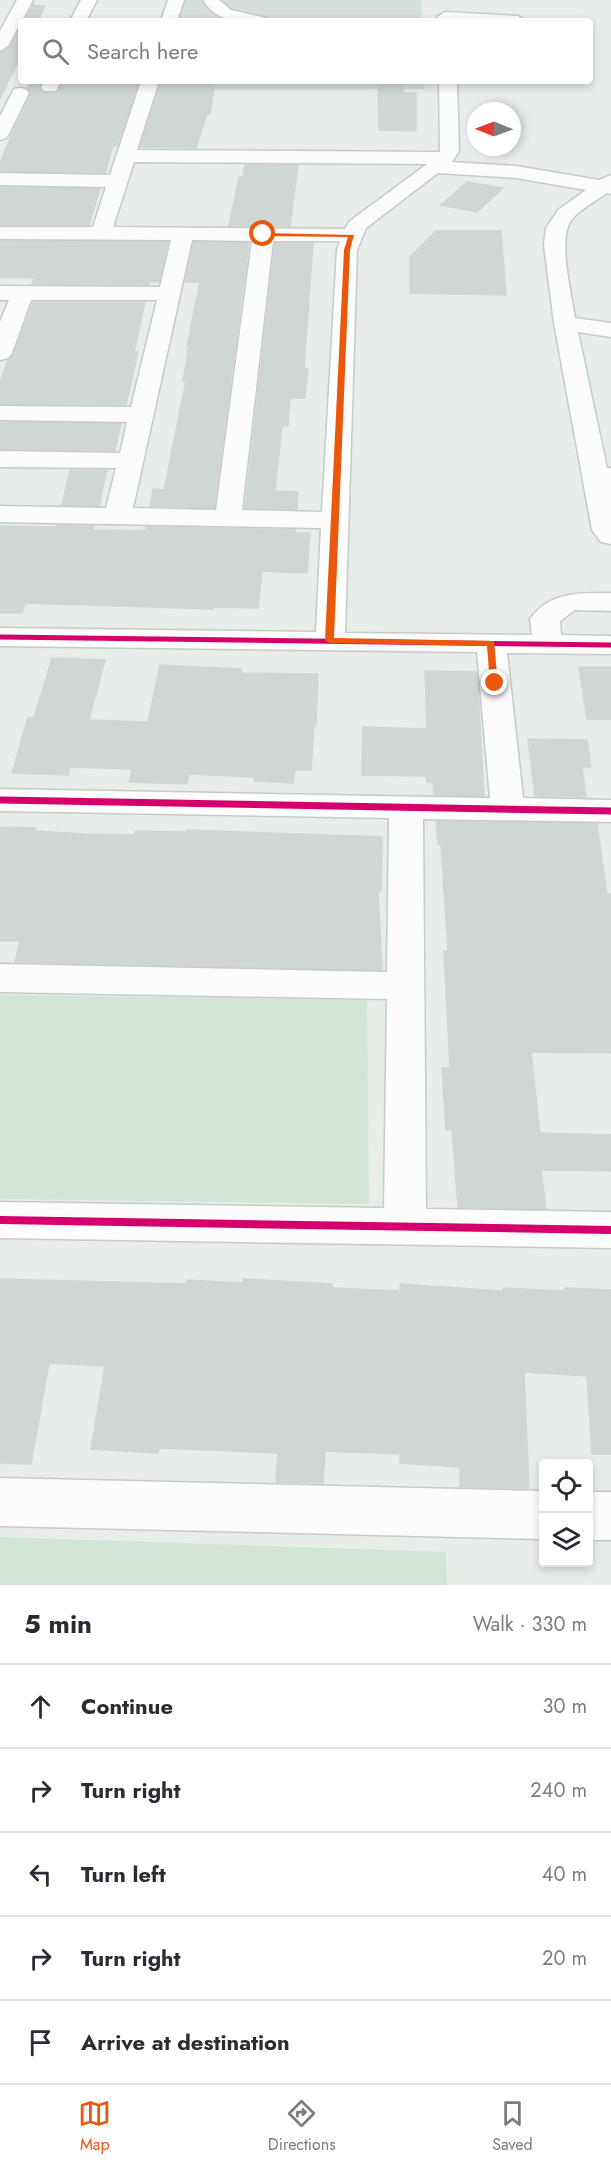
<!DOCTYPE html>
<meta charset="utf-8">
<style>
body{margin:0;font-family:Jost,sans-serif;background:#f7f7f7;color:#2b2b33}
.controls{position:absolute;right:18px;bottom:18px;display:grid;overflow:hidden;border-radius:6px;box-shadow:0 3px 9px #0003}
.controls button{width:54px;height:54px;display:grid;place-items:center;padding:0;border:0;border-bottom:2px solid #e1e1e2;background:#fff;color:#2b2b33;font:30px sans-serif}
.compass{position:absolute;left:467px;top:102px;width:54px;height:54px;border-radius:50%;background:#fff;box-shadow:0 3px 9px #0003;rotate:271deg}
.stop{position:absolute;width:18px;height:18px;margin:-14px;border:4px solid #ea580c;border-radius:50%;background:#fff}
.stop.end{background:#ea580c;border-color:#fff;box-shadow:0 2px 6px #0008}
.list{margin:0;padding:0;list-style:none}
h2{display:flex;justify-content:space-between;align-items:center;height:78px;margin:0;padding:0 24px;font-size:26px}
h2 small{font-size:20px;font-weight:400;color:#7c7c81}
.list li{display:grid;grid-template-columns:39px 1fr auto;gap:18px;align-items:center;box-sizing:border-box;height:84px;padding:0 24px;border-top:2px solid #e1e1e2}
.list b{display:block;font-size:22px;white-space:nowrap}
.list em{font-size:20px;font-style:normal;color:#7c7c81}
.icon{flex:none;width:33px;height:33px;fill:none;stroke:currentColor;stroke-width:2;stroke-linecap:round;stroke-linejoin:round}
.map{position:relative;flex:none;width:611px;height:1585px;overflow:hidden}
.search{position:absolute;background:#fff;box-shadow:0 3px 9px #0003;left:18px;right:18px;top:18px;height:66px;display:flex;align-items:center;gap:15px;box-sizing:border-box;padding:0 21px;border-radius:6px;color:#7c7c81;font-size:22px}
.sheet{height:498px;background:#fff}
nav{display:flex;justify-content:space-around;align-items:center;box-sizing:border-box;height:84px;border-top:2px solid #e1e1e2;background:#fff;font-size:16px;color:#7c7c81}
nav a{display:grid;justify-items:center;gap:3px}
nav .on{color:#ea580c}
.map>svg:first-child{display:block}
.built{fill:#d6deda}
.green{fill:#d1e6d5}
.building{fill:#d0d6d3;stroke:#d1d6d3;stroke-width:1.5}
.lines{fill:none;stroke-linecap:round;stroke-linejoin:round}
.minor-casing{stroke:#c5cac7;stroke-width:3}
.minor{fill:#fcfcfc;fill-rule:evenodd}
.cycleway-far2-casing{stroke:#f7fbf8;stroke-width:8}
.cycleway-far1-casing{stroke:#f7fbf8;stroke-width:10}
.cycleway-casing{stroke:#f7fbf8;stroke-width:12}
.cycleway-far2{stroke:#d6006c;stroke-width:5}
.cycleway-far1{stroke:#d6006c;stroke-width:7}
.cycleway{stroke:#d6006c;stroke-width:8}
.route{fill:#ea580c}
</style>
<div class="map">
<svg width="611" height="1585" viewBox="0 0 611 1585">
<rect width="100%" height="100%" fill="#e8edea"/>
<!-- built -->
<path class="built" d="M 184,0 L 421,0 L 422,21 L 178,21 Z
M 158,81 L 424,81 L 425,89 L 155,90 Z"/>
<!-- green -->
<path class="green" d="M 0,995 L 367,1000 L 369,1204 L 0,1199 Z
M 0,1537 L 446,1552 L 447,1585 L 0,1585 Z"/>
<!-- building -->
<path class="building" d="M 33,5 L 45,6 L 38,21 L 24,21 Z
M 21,27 L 21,55 L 0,99 L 0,53 L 10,47 Z
M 31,81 L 41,81 L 39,88 L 44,93 L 58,92 L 63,81 L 139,81 L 117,146 L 113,146 L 105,173 L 0,171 L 0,163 L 12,134 L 31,94 L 28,88 Z
M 161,81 L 215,81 L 210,114 L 207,114 L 196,148 L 140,147 Z
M 378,81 L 403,81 L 403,93 L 416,93 L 416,131 L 379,130 Z
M 245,165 L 298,165 L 290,226 L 229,226 L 239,177 L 243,177 Z
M 467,182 L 503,188 L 477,212 L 441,205 Z
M 0,187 L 100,189 L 89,225 L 0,225 Z
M 436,231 L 501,231 L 506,295 L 410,293 L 410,257 Z
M 0,241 L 168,242 L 159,282 L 150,281 L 149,285 L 32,284 L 35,278 L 0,277 Z
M 194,242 L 249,243 L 214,508 L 150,506 L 153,489 L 164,490 L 186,381 L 183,381 L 189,346 L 187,346 L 200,282 L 185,282 Z
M 275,243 L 313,243 L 304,369 L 308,369 L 305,398 L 290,398 L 288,426 L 282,426 L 275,491 L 298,492 L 297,509 L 245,508 Z
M 33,302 L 145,302 L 134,352 L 138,352 L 126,405 L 0,404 L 0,383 L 8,360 L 14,354 Z
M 0,422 L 121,424 L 115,451 L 0,449 Z
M 70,470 L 107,470 L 99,506 L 62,505 Z
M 57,525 L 94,526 L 93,530 L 145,531 L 146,527 L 295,530 L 295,533 L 310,533 L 307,573 L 262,571 L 258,608 L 213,607 L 213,609 L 25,603 L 22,613 L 0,613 L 0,526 L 57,527 Z
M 52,658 L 105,660 L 89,720 L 148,722 L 160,665 L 241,669 L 241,673 L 318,674 L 316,725 L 314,725 L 311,770 L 295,770 L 293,783 L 255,781 L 255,777 L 189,774 L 187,784 L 129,782 L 132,769 L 70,767 L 68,775 L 12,773 L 28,717 L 34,718 Z
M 579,667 L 611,667 L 611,719 L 587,719 Z
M 425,671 L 477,672 L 484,796 L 434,795 L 433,783 L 427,782 L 426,776 L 362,775 L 363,727 L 427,729 Z
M 528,739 L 587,740 L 591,767 L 582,767 L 586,797 L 535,796 Z
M 436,821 L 597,824 L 607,894 L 611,894 L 611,1053 L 531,1052 L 540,1133 L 611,1135 L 611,1171 L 541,1170 L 546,1209 L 458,1207 L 452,1130 L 446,1130 L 442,1068 L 450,1068 L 444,951 L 448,951 L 441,844 L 438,844 Z
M 0,827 L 36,828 L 35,831 L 85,834 L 135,835 L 136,831 L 186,832 L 187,830 L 382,837 L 381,891 L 378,891 L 382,970 L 15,962 L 20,941 L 0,941 Z
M 0,1279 L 186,1284 L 187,1280 L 243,1283 L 243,1279 L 332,1284 L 332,1288 L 400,1291 L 400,1284 L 503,1291 L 503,1288 L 565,1291 L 565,1288 L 611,1290 L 611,1454 L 592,1454 L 587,1376 L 524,1372 L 529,1488 L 460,1487 L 460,1467 L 400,1463 L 400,1454 L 325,1451 L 323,1483 L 276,1482 L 278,1453 L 159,1448 L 158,1453 L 91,1449 L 105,1366 L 49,1363 L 31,1464 L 0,1463 Z"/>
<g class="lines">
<!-- minor casing -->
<g class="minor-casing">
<path id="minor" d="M 17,0 L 33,0 L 8,46 L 0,51 L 0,31 Z
M 81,0 L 97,0 L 86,21 L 70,21 Z
M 168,0 L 184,0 L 177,21 L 161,21 Z
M 203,0 L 219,0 L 231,10 L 266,18 L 268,21 C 243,21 218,25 203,0 Z
M 445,12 L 518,16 L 526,21 L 439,20 L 437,17 Z
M 43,81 L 61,81 L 56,91 L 44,91 L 41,87 Z
M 141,81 L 159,81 L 137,150 L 440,152 L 439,81 L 457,81 L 459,151 L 452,162 L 516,166 L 599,180 L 611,175 L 611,194 L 607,193 C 596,201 582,208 573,218 C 556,236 572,294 575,318 L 611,323 L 611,337 L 578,332 L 607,468 L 611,468 L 611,544 L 601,542 L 592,530 L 554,323 L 544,245 L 546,228 L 558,210 L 586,190 L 516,178 L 438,173 L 366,228 L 357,250 L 345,633 L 532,635 L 530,619 C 550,591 580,593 611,593 L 611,611 L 575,610 L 560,621 L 561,635 L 611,636 L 611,654 L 507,653 L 523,798 L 611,800 L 611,822 L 423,819 L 426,1209 L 611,1212 L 611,1248 L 0,1238 L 0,1202 L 384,1208 L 387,999 L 0,992 L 0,964 L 387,972 L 389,818 L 0,811 L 0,789 L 490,798 L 477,652 L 0,646 L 0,628 L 316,632 L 321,528 L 0,522 L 0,506 L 106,508 L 116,468 L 0,467 L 0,451 L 120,453 L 127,422 L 0,420 L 0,406 L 131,407 L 157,300 L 31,300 L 12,353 L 8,358 L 0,360 L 0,322 L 9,300 L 0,300 L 0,286 L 160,287 L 171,240 L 0,239 L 0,227 L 93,227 L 106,187 L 0,185 L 0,173 L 110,175 ZM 134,162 L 427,164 L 350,221 L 345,229 L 113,227 ZM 192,240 L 252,241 L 216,510 L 133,508 ZM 273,241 L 340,241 L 337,250 L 322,512 L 242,510 Z
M 20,88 L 26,89 L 29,93 L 9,134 L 6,138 L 0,140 L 0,116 L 14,89 Z
M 0,1478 L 544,1491 L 544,1539 L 0,1526 Z
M 588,1492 L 611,1492 L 611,1540 L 588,1540 Z"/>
</g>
<!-- minor -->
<use href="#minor" class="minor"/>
<!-- cycleway-far2 casing -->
<g class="cycleway-far2-casing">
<path id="cycleway-far2" d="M 0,637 L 611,645"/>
</g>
<!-- cycleway-far1 casing -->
<g class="cycleway-far1-casing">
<path id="cycleway-far1" d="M 0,800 L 611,811"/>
</g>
<!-- cycleway casing -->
<g class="cycleway-casing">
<path id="cycleway" d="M 0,1220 L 611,1230"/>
</g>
<!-- cycleway-far2 -->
<use href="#cycleway-far2" class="cycleway-far2"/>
<!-- cycleway-far1 -->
<use href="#cycleway-far1" class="cycleway-far1"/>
<!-- cycleway -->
<use href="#cycleway" class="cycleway"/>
</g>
<!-- route -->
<path class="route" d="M 263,233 L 354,235 L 350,250 L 334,638 L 494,641 L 498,685 L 490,683 L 487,646 L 330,643 L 325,641 L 344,250 L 348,237 L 261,236 Z"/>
</svg>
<div class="controls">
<button><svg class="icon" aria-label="locate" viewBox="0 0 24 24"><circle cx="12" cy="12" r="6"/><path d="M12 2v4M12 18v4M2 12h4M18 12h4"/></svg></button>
<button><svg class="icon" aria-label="layers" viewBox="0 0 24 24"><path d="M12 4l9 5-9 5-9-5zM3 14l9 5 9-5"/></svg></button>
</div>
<svg class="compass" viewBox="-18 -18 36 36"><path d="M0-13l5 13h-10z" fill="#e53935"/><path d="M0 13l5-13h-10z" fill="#7c7c81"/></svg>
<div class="stop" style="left:263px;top:234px"></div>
<div class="stop end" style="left:495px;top:683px"></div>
<div class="search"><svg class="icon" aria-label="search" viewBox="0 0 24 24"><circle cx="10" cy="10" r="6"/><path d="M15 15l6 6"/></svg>Search here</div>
</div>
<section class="sheet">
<h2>5 min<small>Walk · 330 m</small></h2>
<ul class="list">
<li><svg class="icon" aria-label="ahead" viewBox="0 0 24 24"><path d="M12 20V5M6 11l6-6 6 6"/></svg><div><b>Continue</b></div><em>30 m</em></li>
<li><svg class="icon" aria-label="right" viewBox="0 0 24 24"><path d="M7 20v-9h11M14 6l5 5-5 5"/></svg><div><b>Turn right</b></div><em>240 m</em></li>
<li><svg class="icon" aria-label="left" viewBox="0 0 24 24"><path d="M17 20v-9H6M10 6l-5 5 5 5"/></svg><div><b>Turn left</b></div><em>40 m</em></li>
<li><svg class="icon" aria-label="right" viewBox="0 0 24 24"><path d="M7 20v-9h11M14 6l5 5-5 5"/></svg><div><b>Turn right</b></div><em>20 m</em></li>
<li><svg class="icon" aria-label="arrive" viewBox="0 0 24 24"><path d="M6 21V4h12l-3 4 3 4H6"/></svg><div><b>Arrive at destination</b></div></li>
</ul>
</section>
<nav>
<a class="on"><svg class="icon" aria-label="map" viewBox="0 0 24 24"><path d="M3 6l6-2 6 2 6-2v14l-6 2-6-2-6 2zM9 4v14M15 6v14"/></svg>Map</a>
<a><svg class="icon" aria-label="directions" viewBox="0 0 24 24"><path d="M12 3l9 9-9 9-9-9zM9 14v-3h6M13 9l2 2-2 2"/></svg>Directions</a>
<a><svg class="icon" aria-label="saved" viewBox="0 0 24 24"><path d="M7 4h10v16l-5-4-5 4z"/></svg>Saved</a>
</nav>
